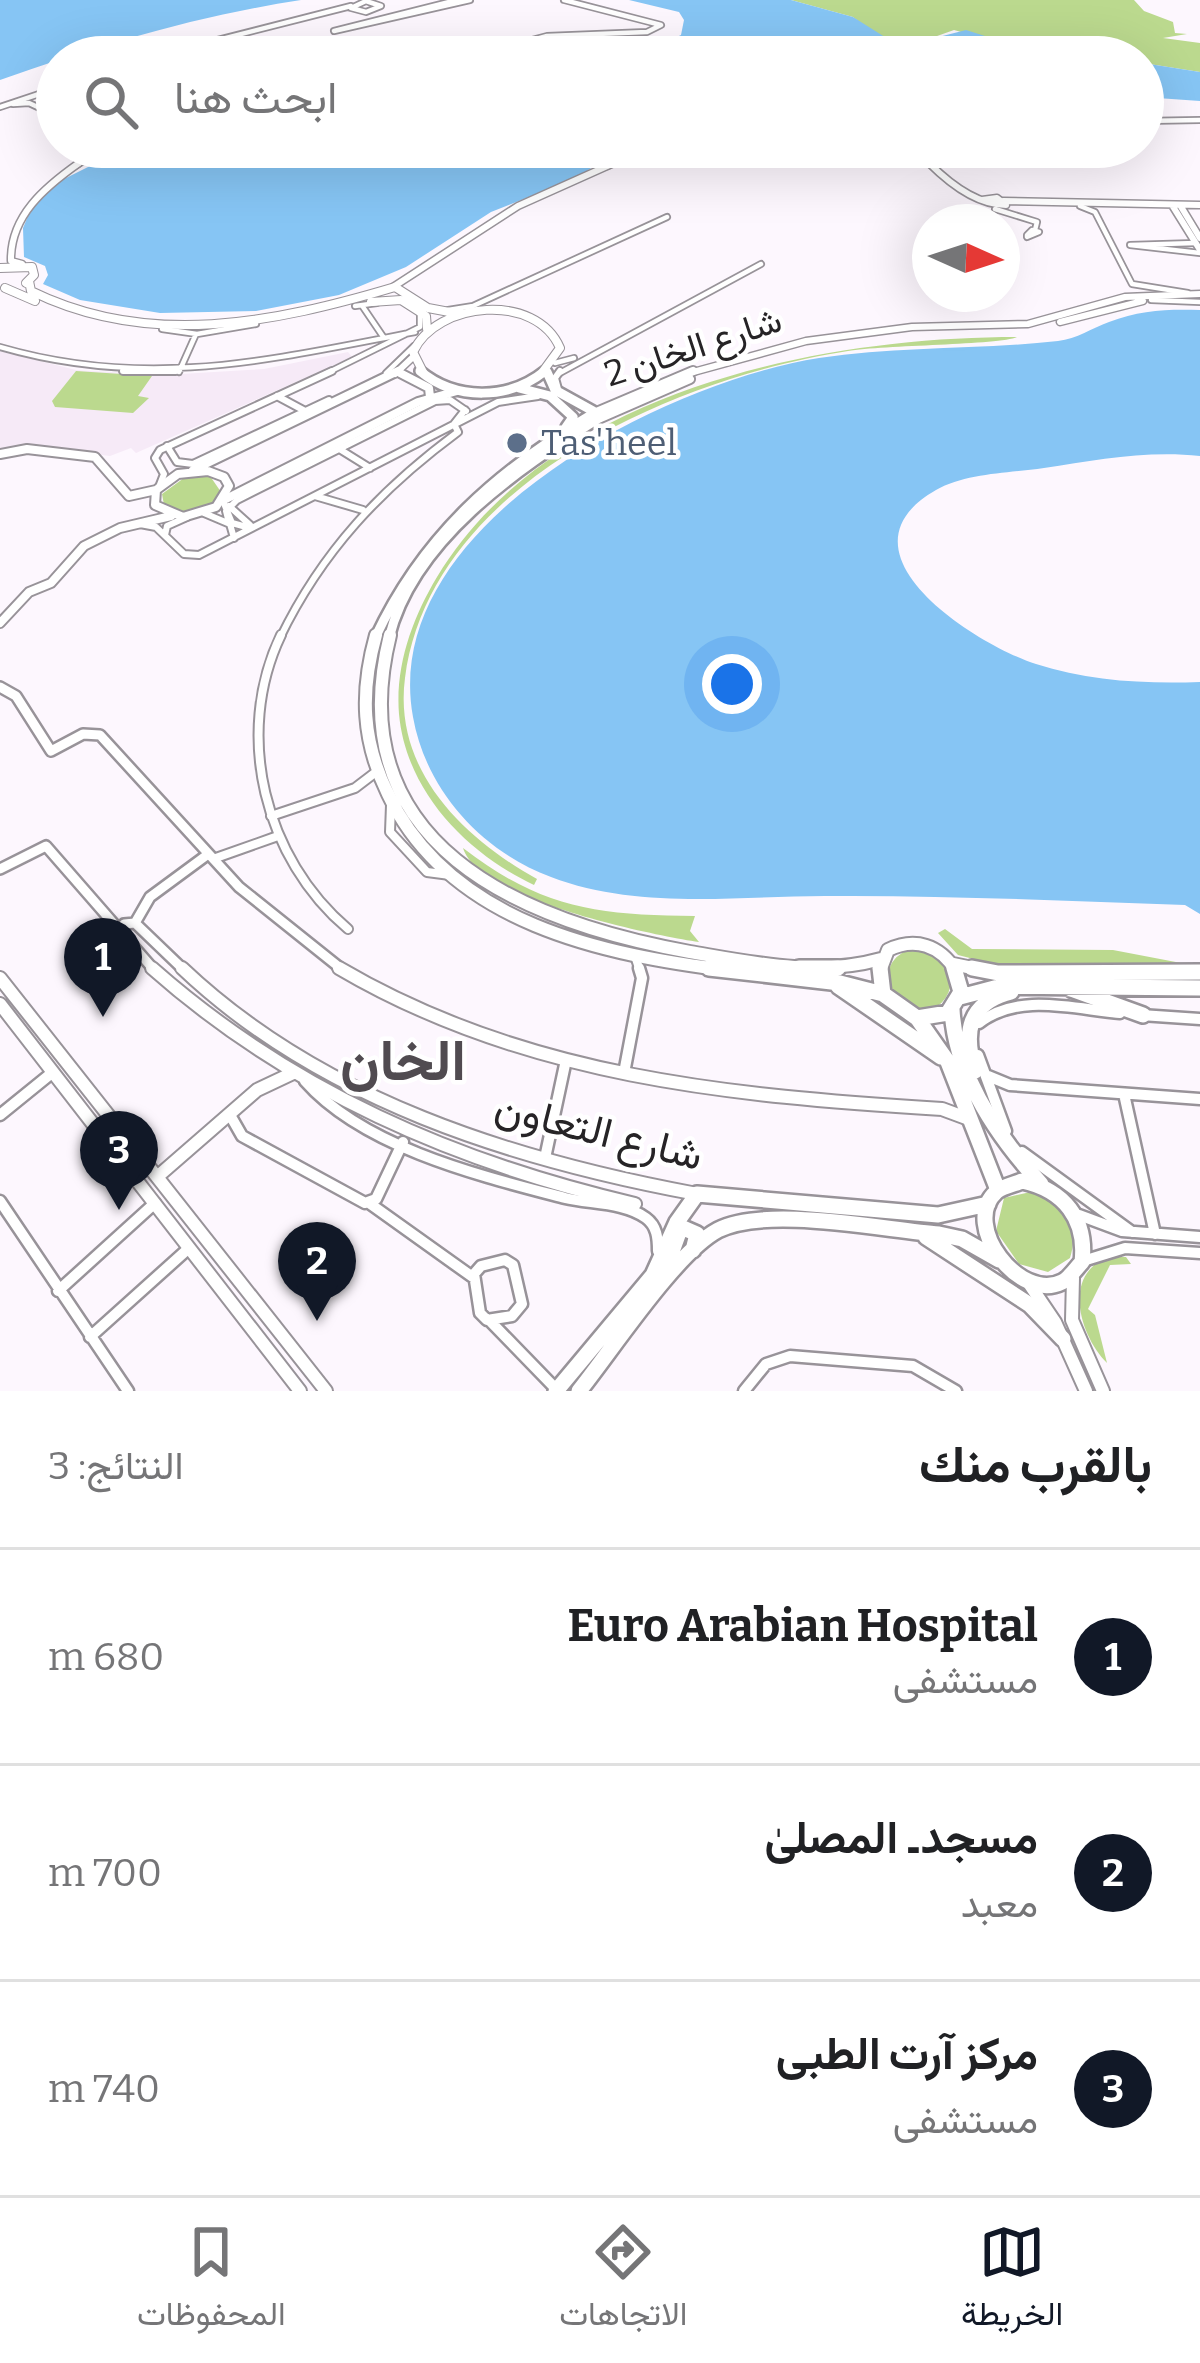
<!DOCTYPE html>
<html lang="ar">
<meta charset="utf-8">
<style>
body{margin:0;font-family:Bitter,Vazirmatn,serif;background:#f2f2f2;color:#202124;direction:rtl}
.compass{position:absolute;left:912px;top:204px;width:108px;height:108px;border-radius:50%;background:#fff;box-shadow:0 12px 48px #0002;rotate:93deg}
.you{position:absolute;left:732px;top:684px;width:42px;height:42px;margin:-30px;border:9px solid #fff;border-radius:50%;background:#1a73e8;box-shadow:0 0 0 18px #1a73e833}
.badge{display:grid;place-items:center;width:78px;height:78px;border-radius:50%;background:#111827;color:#fff;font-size:39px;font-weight:700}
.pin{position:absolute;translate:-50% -99px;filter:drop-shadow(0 3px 6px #0008)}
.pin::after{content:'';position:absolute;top:63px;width:42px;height:36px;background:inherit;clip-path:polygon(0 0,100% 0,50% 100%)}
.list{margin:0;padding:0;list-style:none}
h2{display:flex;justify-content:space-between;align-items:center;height:156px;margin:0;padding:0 48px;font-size:51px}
h2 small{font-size:39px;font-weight:400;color:#757577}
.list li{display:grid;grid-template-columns:78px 1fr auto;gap:36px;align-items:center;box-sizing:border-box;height:216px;padding:0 48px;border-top:3px solid #e0e0e0}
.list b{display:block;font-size:45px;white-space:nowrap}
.list p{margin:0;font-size:39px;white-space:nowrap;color:#757577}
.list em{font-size:39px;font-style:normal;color:#757577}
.icon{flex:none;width:66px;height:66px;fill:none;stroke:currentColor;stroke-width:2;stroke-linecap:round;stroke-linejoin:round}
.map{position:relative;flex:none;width:1200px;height:1391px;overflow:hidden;direction:ltr}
.search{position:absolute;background:#fff;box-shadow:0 12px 48px #0002;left:36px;right:36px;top:36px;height:132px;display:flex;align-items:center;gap:30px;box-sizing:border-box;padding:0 42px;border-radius:66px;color:#757577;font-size:45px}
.sheet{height:804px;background:#fff}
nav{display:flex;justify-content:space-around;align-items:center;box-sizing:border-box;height:168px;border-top:3px solid #e0e0e0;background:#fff;font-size:33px;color:#757577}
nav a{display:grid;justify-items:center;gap:6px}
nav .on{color:#111827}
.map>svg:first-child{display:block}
.built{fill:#f6eaf7}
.green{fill:#bbd98e}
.water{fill:#86c5f4}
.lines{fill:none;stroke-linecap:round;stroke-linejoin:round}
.minor-far3-casing{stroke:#989399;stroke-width:8}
.minor-far2-casing{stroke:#989399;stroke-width:10}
.minor-far1-casing{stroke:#989399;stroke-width:12}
.minor-casing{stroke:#989399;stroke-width:15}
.tertiary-far4-casing{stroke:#989399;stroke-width:8}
.tertiary-far3-casing{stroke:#989399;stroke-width:9}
.tertiary-far2-casing{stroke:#989399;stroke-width:12}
.tertiary-far1-casing{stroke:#989399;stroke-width:14}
.tertiary-casing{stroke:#989399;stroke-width:16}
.secondary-far3-casing{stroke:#989399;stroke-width:10}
.secondary-far2-casing{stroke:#989399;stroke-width:14}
.secondary-far1-casing{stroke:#989399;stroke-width:16}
.secondary-casing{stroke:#989399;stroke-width:20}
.minor-far3{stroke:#fff;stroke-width:4.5}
.minor-far2{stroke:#fff;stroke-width:6}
.minor-far1{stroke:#fff;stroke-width:8}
.minor{stroke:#fff;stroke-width:10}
.tertiary-far4{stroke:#fff;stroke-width:4.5}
.tertiary-far3{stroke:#fff;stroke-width:6}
.tertiary-far2{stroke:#fff;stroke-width:8}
.tertiary-far1{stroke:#fff;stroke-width:9}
.tertiary{stroke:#fff;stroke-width:12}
.secondary-far3{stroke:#fff;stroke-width:8}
.secondary-far2{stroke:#fff;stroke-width:9}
.secondary-far1{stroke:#fff;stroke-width:12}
.secondary{stroke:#fff;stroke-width:15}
.service-dot{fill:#5c6f8a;stroke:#fff;stroke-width:4.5}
.labels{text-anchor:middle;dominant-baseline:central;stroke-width:9;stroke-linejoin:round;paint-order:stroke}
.street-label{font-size:36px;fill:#262426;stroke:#fff}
.service-label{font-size:36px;fill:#4e5e75;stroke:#fff;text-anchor:start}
.near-street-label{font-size:42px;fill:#262426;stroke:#fff}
.near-district-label{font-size:57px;font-weight:bold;fill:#504b50;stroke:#fff}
</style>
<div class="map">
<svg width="1200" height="1391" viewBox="0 0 1200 1391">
<rect width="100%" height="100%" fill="#fdf7fe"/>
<!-- built -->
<path class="built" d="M 0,351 L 76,370 L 164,375 L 264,369 L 348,352 L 352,357 L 136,453 L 131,448 L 110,456 L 18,445 L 0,450 Z"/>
<!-- green -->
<path class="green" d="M 791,0 L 1134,0 L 1144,11 L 1173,22 L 1175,33 L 1187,34 L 1163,38 L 1200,43 L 1200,72 L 1143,63 L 1143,57 L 1051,57 L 954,30 L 923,41 L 896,40 L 874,34 L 853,17 Z
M 1017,337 C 1000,345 883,345 848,351 C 678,377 430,483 405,678 C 393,770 463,838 537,879 L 534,885 C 466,853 406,791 399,714 C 395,665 413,617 437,577 C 549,391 818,337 1017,337 Z
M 76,371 L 152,376 L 138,396 L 149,398 L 133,413 L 55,407 L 52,401 Z
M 188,475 L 210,476 L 221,492 C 209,512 184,517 164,505 L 162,494 Z
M 463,848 C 542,909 599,915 695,916 L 690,931 L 699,942 C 647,934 478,899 463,848 Z
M 945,929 L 972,949 L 1113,950 L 1181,963 L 993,964 L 958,955 L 938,933 Z
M887 980a32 32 0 1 1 64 0a32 32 0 1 1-64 0Z
M 1035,1191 C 1063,1204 1080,1227 1070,1258 L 1048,1272 L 1019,1264 L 996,1231 L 1004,1198 Z
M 1109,1257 L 1126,1257 L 1131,1264 L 1110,1265 L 1088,1309 L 1095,1315 L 1107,1363 C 1080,1336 1061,1274 1109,1257 Z"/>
<!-- water -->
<path class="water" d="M 0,0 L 301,0 C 196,16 96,46 0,80 Z
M 629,0 L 791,0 L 853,17 L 888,39 L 923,41 L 966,30 L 1051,57 L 492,57 L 554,42 L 662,44 L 681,35 L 684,20 L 679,12 Z
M 1143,63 L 1200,72 L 1200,101 L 1143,97 Z
M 128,147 L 559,150 L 622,147 L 575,179 L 491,212 L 406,267 L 339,295 L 256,311 L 160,313 L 80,300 L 43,284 L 48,275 L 45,266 L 24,257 L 23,228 L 38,192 Z
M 1200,310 L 1200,456 C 1148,450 1095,460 1044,468 C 1010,473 966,473 936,490 C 828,552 977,645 1036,664 C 1088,681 1145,684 1200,682 L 1200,914 L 1185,905 C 1066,901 945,895 825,896 C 736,896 637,910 551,877 C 481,851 426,790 413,717 C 378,525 666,382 819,358 C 899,346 979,350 1058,341 C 1077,339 1092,328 1109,322 C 1140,310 1168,309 1200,310 Z"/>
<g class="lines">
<!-- minor-far3 casing -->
<g class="minor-far3-casing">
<path id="minor-far3" d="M 13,104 L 29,103 L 57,116
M 78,156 L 95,147
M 1080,206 L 1095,212 L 1132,284 L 1188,293
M 995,209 L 1037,222 L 1035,230
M 1032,230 L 1039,232 L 1027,237 L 1027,235 Z
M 1196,243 L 1130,245 L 1200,253
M 1151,300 L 1200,302
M 355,306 L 377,303
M 363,307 L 384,338
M 448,310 L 473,306 L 667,217
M 162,329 L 197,334 L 256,324
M 0,347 C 148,390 268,360 415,332
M 555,363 L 574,358
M 179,372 L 196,334
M 386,373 L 414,346
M 325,374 L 420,327 L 420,312
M 558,374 L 761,264"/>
</g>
<!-- minor-far2 casing -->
<g class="minor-far2-casing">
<path id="minor-far2" d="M 123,371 L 176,371
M 558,389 L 555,378 L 560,371
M 277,396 L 305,411
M 167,446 L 177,462 L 193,464 L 329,400
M 341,450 L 370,468
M 159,487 L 164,474 L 155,458 L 160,450 L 332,371
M 315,496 L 363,510
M 223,501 L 232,523 L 250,528
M 229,506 L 250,525
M 204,513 L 230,524 L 234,538
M 228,519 L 226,511 L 237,500 L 435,401 L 450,400 L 466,411
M 140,524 L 156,527 L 184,554 L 199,555 L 498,402 L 538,396
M 165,535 L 167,526 L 187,517
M 280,638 C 322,551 381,489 458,432 L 454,424 L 465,410"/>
</g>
<!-- minor-far1 casing -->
<g class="minor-far1-casing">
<path id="minor-far1" d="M 281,635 C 233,735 265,859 348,929
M 391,805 L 390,832 L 427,872 L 450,875
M 271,816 L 355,788 L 376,772
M 213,859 L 278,836
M 635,956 L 640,971"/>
</g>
<!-- minor casing -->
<g class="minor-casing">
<path id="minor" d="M 1141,1015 L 1200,1019
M 979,1023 C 1019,992 1074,1009 1120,1013
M 978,1055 L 1006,1131
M 624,1073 L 642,978 L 639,968
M 988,1076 L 1010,1085 L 1200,1099
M 305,1081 C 364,1148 481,1176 565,1198 C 590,1204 624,1202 646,1218 C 657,1226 658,1238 658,1251
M 1124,1094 L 1155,1234
M 0,1115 L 53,1072
M 230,1115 L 242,1136 L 365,1203 L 376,1199 L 403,1142
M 1022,1152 L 1132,1232
M 545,1158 L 566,1060
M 0,1201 L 128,1391
M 369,1203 L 474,1278
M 1079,1215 L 1122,1231 L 1200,1237
M 505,1260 L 513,1265 L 522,1304 L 512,1316 L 487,1320 L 480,1313 L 474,1274 L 481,1266 Z
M 1083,1261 L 1125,1248 L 1200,1253
M 58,1291 L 155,1203
M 491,1322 L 556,1389
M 90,1337 L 189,1248
M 744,1391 L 766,1364 L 790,1356 L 913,1366 L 956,1391"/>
</g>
<!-- tertiary-far4 casing -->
<g class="tertiary-far4-casing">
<path id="tertiary-far4" d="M 457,0 L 334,31 L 470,0
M 366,1 L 381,6 L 366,12 L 351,8 Z
M 151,57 L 351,6
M 469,57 L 547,36 L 647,32 L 661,25 L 564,0
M 0,107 L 57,88
M 1143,121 L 1200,120
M 918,147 L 932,166
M 75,166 L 107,147
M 608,166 L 643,147"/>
</g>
<!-- tertiary-far3 casing -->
<g class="tertiary-far3-casing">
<path id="tertiary-far3" d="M 929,163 C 949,183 976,205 1006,205 L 997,198 L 982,200
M 1003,201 L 1200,205
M 1172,205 L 1200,250
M 1180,205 L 1200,238
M 22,264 L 11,261 C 10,216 45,187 79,163
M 393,287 L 518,206 L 614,163
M 1060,322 L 1143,301
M 395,374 L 413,357
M 686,374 L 806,341 L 912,327 L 1028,324 L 1125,297 L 1200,294"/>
</g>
<!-- tertiary-far2 casing -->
<g class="tertiary-far2-casing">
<path id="tertiary-far2" d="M 400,373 L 429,388 L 430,397
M 594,413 L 693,371
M 596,420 L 690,379
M 0,454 L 27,449 L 95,457 L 129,496 L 156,490
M 193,470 L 398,371
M 208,471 L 224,477 L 229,486 L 216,507 L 183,517 L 155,505 L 156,490 L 178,474 Z
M 224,500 L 418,402 L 457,391
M 0,623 L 29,592 L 51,583 L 84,546 L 120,528 L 171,516"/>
</g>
<!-- tertiary-far1 casing -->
<g class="tertiary-far1-casing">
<path id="tertiary-far1" d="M 0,687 L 16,696 L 51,751 L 83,734 L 100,735 L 239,887 L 344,971
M 0,869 L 46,846 L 155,971
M 135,923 L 150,897 L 207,855
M 119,933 L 124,924 L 135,923 L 185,971"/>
</g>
<!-- tertiary casing -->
<g class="tertiary-casing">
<path id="tertiary" d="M 152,968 C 291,1091 455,1162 635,1204
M 182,968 C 321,1100 513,1160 697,1194
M 339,968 C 524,1077 731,1096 942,1109 L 969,1119
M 0,978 L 326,1391
M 0,1004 L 300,1391
M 157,1177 L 257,1090 L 293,1073
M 1073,1278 L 1072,1320 L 1103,1391
M 1030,1285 L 1055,1322 L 1086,1391"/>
</g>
<!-- secondary-far3 casing -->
<g class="secondary-far3-casing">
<path id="secondary-far3" d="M 0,268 L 32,267 L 34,275 L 26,283
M 29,281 L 31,291 C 149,349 274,323 395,287 L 428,308 L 460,314
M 5,288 L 35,301
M 371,302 L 401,300 L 426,316 L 427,329
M 424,374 L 413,352 C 437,301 536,292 560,348 L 541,374"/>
</g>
<!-- secondary-far2 casing -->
<g class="secondary-far2-casing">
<path id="secondary-far2" d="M 420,371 C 456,401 509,400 545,371
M 519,388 L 550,396 L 573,417 L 566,427
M 375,638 C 423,535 498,470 594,413
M 389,638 C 413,540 517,470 596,420 L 593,411 L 555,390 L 547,372"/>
</g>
<!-- secondary-far1 casing -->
<g class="secondary-far1-casing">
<path id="secondary-far1" d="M 376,635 C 360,692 362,741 388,794 C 450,924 603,955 733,971
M 390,635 C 338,844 519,921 690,952 C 754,963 817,977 881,959
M 953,964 L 987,971
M 880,971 L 888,950 C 915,937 940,945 956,971"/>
</g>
<!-- secondary casing -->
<g class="secondary-casing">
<path id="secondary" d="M 709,968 L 840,983 L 883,994
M 799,968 L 838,968
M 880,968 L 883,994 L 917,1018 L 948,1013 L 961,992 L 954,968
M 972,968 L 998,973 L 1200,972
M 838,986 L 941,1057
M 1071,989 L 1143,1015
M 960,997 L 1002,986 L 1200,988
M 952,1009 C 955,1075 997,1136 1041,1184
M 917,1018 L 948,1062 L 998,1190
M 975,1071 C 963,1032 968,1003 1011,992
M 1022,1181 C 1064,1190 1087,1219 1082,1262 C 1077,1267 1069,1279 1062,1282 C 1020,1303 960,1225 996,1192 C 1001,1187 1015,1184 1022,1181 Z
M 926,1237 L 1030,1305 L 1063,1339
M 659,1266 L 670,1257 L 681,1227 L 697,1234 L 693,1250
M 556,1391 L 653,1275 L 677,1222 L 697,1194 L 938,1215 L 988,1204
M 579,1391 C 612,1350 675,1253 718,1230 C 767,1205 884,1230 939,1234 L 962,1239 L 999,1260"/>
</g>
<!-- minor-far3 -->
<use href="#minor-far3" class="minor-far3"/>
<!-- minor-far2 -->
<use href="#minor-far2" class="minor-far2"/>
<!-- minor-far1 -->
<use href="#minor-far1" class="minor-far1"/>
<!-- minor -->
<use href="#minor" class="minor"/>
<!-- tertiary-far4 -->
<use href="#tertiary-far4" class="tertiary-far4"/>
<!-- tertiary-far3 -->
<use href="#tertiary-far3" class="tertiary-far3"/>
<!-- tertiary-far2 -->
<use href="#tertiary-far2" class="tertiary-far2"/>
<!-- tertiary-far1 -->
<use href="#tertiary-far1" class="tertiary-far1"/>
<!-- tertiary -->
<use href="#tertiary" class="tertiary"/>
<!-- secondary-far3 -->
<use href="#secondary-far3" class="secondary-far3"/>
<!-- secondary-far2 -->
<use href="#secondary-far2" class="secondary-far2"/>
<!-- secondary-far1 -->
<use href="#secondary-far1" class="secondary-far1"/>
<!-- secondary -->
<use href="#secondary" class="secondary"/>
</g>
<!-- markers -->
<circle class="service-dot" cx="517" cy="443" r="12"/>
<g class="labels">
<!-- street labels -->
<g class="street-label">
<text transform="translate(693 347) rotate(-18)">شارع الخان 2</text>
</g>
<!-- service labels -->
<g class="service-label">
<text x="541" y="443">Tas'heel</text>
</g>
<!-- near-street labels -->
<g class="near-street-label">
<text transform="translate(599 1131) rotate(14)">شارع التعاون</text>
</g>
<!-- near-district labels -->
<g class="near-district-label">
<text x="403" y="1061">الخان</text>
</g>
</g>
</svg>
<svg class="compass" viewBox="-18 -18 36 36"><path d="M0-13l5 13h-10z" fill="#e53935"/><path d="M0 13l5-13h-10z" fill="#757577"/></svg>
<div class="you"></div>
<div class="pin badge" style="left:103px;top:1017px">1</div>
<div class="pin badge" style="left:317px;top:1321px">2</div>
<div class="pin badge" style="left:119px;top:1210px">3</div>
<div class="search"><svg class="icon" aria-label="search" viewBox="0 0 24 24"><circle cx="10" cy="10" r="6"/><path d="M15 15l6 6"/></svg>ابحث هنا</div>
</div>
<section class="sheet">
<h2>بالقرب منك<small>النتائج: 3</small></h2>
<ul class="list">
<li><span class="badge">1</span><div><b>Euro Arabian Hospital</b><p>مستشفى</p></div><em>680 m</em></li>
<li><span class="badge">2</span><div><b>مسجد۔ المصلیٰ</b><p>معبد</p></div><em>700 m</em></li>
<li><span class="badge">3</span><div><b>مرکز آرت الطبی</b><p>مستشفى</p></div><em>740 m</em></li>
</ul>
</section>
<nav>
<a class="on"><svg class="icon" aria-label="map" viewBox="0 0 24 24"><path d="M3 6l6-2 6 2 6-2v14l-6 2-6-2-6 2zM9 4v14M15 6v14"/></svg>الخريطة</a>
<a><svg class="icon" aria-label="directions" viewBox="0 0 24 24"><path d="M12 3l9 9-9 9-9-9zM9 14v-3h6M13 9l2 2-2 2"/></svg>الاتجاهات</a>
<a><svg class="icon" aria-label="saved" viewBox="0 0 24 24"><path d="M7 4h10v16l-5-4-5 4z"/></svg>المحفوظات</a>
</nav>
